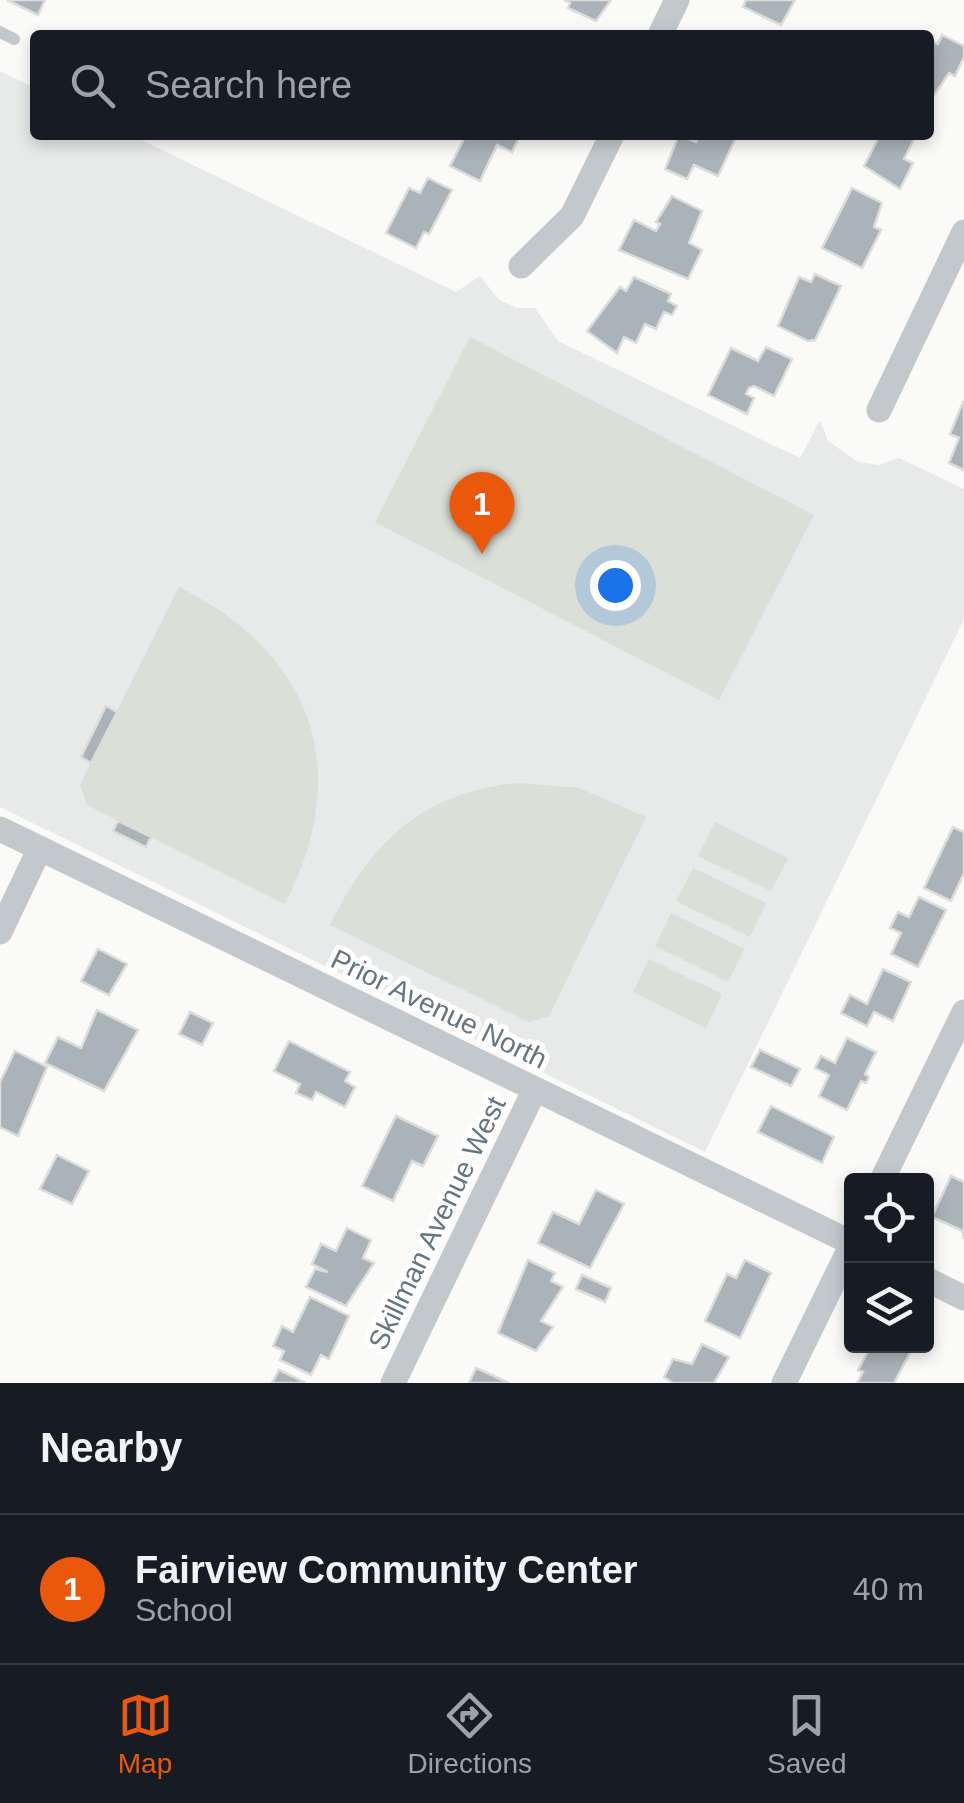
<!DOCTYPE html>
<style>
body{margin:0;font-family:Helvetica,sans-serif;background:#242831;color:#f1f3f6}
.controls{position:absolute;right:30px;bottom:30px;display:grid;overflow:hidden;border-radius:10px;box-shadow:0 5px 15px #0003}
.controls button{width:90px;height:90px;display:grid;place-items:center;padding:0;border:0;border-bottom:2px solid #363941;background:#171b24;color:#f1f3f6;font:50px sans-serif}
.you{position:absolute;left:615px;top:585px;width:35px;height:35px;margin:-25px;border:8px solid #fff;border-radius:50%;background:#1a73e8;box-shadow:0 0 0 15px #1a73e833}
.badge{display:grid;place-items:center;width:65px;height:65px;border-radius:50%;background:#ea580c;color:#fff;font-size:32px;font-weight:700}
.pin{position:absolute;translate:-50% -82px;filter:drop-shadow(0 2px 5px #0008)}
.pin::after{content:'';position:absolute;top:52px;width:35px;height:30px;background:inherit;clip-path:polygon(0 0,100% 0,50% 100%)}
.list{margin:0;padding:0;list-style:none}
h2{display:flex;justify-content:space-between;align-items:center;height:130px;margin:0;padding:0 40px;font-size:42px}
h2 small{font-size:32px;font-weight:400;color:#9ea1a6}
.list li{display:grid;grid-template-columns:65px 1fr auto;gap:30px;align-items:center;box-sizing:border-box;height:150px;padding:0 40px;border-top:2px solid #363941}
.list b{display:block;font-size:38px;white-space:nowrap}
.list p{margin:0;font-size:32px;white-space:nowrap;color:#9ea1a6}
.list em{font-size:32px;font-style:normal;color:#9ea1a6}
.icon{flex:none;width:55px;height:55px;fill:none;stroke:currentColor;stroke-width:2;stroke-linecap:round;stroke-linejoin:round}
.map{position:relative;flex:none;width:964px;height:1383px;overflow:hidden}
.search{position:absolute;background:#171b24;box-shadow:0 5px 15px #0003;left:30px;right:30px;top:30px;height:110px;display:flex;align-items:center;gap:25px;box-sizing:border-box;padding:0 35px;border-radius:10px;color:#9ea1a6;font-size:38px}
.sheet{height:280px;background:#171b24}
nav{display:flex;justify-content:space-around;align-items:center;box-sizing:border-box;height:140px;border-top:2px solid #363941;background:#171b24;font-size:28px;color:#9ea1a6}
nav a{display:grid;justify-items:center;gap:5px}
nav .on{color:#ea580c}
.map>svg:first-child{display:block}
.built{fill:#e8e9e9}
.green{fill:#dadfd7}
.building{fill:#aab3b9;stroke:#dcdcda;stroke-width:2.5}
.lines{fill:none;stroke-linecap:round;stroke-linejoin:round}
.service{stroke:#c3c8cc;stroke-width:12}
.minor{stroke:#c3c8cc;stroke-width:25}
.labels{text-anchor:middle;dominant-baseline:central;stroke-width:10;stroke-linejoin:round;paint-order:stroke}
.street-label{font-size:28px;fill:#657683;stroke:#fff}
</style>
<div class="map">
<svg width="964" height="1383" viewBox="0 0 964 1383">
<rect width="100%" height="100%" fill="#fafaf8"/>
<!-- built -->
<path class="built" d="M 0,71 L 35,88 L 35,135 L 131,135 L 456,292 L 480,276 L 498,299 L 517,308 L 535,308 L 558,341 L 800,458 L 820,420 L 828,441 L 858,462 L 879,465 L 899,458 L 964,489 L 964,619 L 705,1152 L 0,807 Z"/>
<!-- green -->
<path class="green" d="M 470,337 L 814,515 L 719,700 L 375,522 Z
M 179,587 C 313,654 354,769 285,904 L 87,805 L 80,785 Z
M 519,783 L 579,788 L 646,817 L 549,1016 L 529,1022 L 330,925 C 371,842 423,791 519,783 Z
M 715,822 L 788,858 L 771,891 L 698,856 Z
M 693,868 L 766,903 L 750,937 L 676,901 Z
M 671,913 L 744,949 L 728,982 L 655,946 Z
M 649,959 L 722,994 L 706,1028 L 633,992 Z"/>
<!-- building -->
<path class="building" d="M 7,0 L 45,0 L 38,15 Z
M 564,0 L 611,0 L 596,21 L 568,8 L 570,3 Z
M 746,0 L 795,0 L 781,25 L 743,7 Z
M 942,35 L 964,46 L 964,57 L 955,76 L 949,73 L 930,101 L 929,40 L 938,44 Z
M 466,135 L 520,135 L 512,152 L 497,145 L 480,181 L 450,166 Z
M 679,135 L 696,142 L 699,135 L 737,135 L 718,176 L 694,165 L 687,179 L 665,169 Z
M 880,135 L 916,135 L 904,159 L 913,163 L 900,189 L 864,166 Z
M 428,178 L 452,190 L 429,234 L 424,232 L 416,248 L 386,233 L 409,188 L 420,193 Z
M 852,188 L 882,203 L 874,227 L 881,230 L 862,268 L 822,248 Z
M 672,196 L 702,211 L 689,243 L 702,250 L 688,279 L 619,250 L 634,220 L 656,231 L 660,224 L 656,222 Z
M 815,274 L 841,286 L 815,340 L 808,341 L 778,326 L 799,277 L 811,282 Z
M 634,277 L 671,294 L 668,301 L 677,306 L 672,315 L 664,312 L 656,329 L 645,324 L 636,343 L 624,337 L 617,353 L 587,331 L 620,287 L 626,291 Z
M 766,347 L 792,359 L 774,396 L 754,386 L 749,388 L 746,394 L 754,398 L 747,414 L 708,395 L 731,348 L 758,361 Z
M 963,402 L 964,402 L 964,470 L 949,463 L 959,438 L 950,434 Z
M 106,706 L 117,712 L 91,763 L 81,757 Z
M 118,821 L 151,837 L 146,847 L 113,831 Z
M 953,827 L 964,832 L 964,873 L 951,901 L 924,888 Z
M 919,897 L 946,910 L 918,967 L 891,954 L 901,933 L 890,928 L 898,912 L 909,917 Z
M 98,949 L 127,964 L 109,995 L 81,981 Z
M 883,969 L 911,982 L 893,1021 L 874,1012 L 867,1026 L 841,1013 L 850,995 L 867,1004 Z
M 97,1010 L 138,1030 L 104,1091 L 45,1063 L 58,1037 L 81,1048 Z
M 190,1012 L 213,1023 L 202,1045 L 179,1034 Z
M 847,1038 L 876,1052 L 865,1074 L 869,1077 L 866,1083 L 861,1081 L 847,1110 L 819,1096 L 829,1075 L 815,1068 L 821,1056 L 835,1063 Z
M 289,1041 L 350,1072 L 345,1081 L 355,1087 L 345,1107 L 316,1092 L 312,1100 L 296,1093 L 300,1084 L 274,1071 Z
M 760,1050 L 800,1069 L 791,1086 L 751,1067 Z
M 15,1051 L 47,1067 L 18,1136 L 0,1127 L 0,1082 Z
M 771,1106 L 834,1137 L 822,1163 L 758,1132 Z
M 396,1116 L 438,1136 L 423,1166 L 412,1161 L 393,1201 L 362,1186 Z
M 57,1155 L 89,1171 L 72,1204 L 40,1189 Z
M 951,1176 L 964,1182 L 964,1239 L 963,1231 L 932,1217 Z
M 596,1190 L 624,1204 L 590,1268 L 538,1243 L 553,1212 L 579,1224 Z
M 347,1228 L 371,1240 L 363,1258 L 374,1263 L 346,1306 L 306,1287 L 315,1269 L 328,1272 L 312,1264 L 321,1244 L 336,1251 Z
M 528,1260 L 555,1273 L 551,1281 L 563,1287 L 541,1321 L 553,1327 L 536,1351 L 498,1333 Z
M 745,1260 L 771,1273 L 740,1338 L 705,1321 L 727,1274 L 736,1278 Z
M 582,1275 L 611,1288 L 605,1302 L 576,1289 Z
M 310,1297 L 349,1316 L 329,1359 L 321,1355 L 311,1375 L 280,1360 L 284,1351 L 273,1346 L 282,1326 L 293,1332 Z
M 702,1344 L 729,1357 L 714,1383 L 673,1383 L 664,1377 L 673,1359 L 692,1364 Z
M 871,1346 L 913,1347 L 894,1383 L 857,1383 L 863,1372 L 858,1370 Z
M 476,1368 L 509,1383 L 469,1383 Z
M 279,1370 L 304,1382 L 303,1383 L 272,1383 Z"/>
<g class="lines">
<!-- service -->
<path class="service" d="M 0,32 L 14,39"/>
<!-- minor -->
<path class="minor" d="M 660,35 L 677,0
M 521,266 L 572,216 L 612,135
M 879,410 L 964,232
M 0,829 L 852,1243
M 0,932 L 40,848
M 882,1180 L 964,1012
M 926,1279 L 964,1298
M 393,1383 L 535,1089
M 784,1383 L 852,1244"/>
</g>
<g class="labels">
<!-- street labels -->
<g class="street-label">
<text transform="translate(439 1009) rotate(26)">Prior Avenue North</text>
<text transform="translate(437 1223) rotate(-64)">Skillman Avenue West</text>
</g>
</g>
</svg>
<div class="controls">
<button><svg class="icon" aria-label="locate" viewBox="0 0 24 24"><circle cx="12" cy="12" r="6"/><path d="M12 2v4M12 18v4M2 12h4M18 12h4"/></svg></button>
<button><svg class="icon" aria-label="layers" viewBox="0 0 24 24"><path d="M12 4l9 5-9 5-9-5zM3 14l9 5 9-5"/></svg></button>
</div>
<div class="you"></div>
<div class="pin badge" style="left:482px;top:554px">1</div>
<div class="search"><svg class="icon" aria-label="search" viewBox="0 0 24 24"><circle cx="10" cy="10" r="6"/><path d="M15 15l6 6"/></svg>Search here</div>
</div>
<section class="sheet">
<h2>Nearby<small></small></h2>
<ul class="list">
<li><span class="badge">1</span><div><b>Fairview Community Center</b><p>School</p></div><em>40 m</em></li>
</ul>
</section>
<nav>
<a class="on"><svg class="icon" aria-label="map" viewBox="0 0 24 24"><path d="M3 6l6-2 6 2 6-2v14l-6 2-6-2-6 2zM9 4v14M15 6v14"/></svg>Map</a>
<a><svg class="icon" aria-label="directions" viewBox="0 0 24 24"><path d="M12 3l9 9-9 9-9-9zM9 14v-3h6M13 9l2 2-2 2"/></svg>Directions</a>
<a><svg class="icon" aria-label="saved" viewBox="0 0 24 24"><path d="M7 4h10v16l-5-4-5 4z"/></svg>Saved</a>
</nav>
